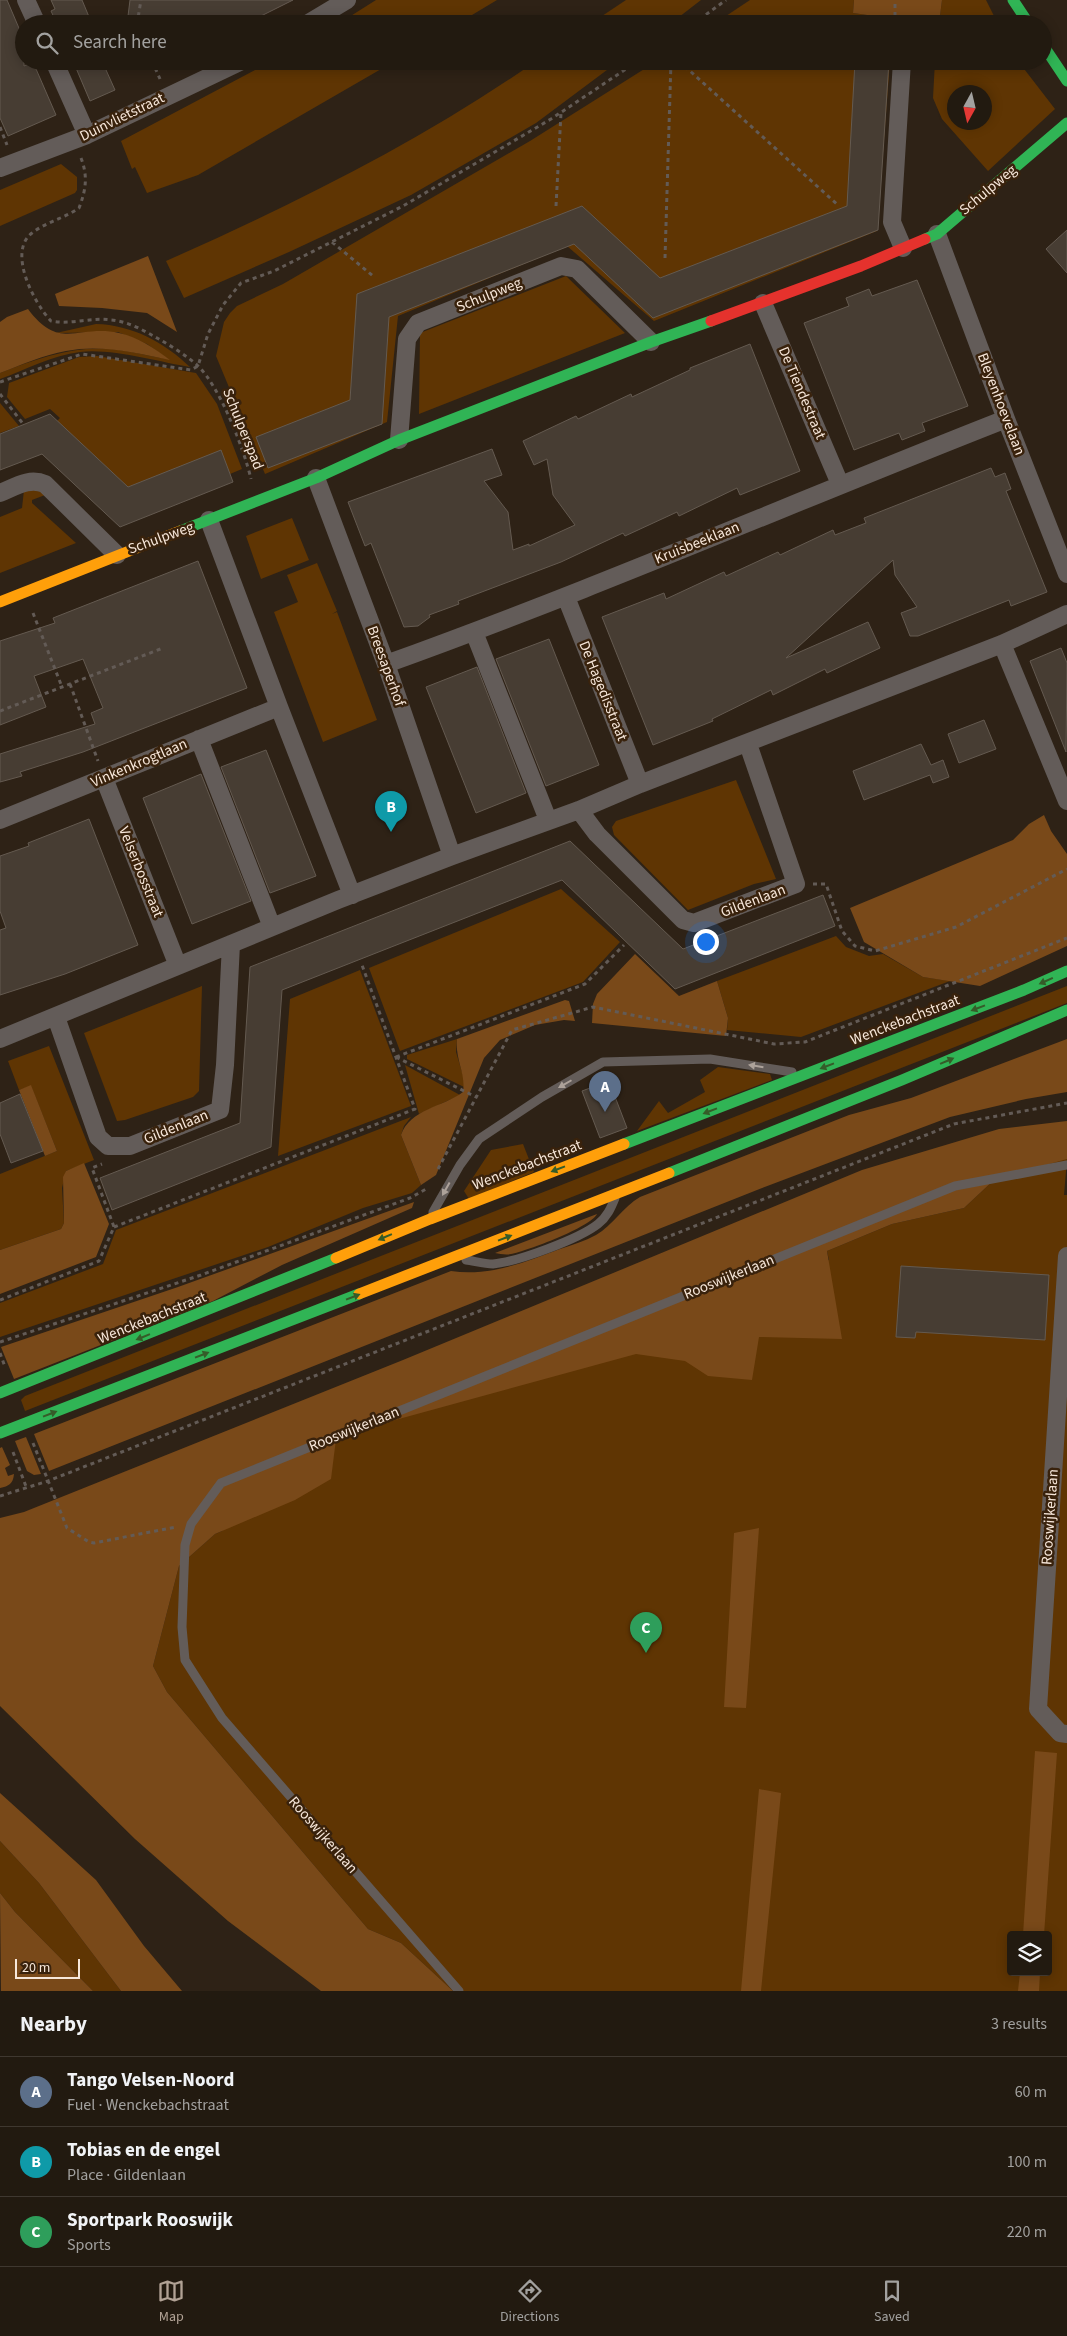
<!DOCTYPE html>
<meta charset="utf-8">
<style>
body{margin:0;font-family:"Source Sans 3",sans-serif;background:#2a2319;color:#f1f3f6}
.controls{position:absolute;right:15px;bottom:15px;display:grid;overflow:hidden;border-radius:5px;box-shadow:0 2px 12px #0003}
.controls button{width:45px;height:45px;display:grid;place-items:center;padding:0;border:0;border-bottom:1px solid #3f3830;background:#221a10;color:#f1f3f6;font:25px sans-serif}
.compass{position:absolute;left:947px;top:85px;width:45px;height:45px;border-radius:50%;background:#221a10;box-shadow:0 2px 12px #0003;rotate:188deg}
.scale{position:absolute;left:15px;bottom:12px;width:65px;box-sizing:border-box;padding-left:5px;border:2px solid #f7e7da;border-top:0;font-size:14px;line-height:18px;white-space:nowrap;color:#f7e7da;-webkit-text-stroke:4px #39220c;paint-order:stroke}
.you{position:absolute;left:705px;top:941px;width:18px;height:18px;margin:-12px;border:4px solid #fff;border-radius:50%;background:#1a73e8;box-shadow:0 0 0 8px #1a73e833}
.badge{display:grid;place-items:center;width:32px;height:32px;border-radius:50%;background:#b1a295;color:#fff;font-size:16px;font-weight:700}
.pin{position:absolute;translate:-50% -41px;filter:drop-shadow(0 1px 2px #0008)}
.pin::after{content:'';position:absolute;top:26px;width:18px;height:15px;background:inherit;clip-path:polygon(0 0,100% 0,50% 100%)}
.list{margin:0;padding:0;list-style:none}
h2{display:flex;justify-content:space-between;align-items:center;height:65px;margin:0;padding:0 20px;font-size:21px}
h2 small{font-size:16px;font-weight:400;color:#a2a19f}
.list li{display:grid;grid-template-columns:32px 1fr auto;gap:15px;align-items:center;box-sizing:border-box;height:70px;padding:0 20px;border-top:1px solid #3f3830}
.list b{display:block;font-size:19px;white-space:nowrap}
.list p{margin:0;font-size:16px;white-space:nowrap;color:#a2a19f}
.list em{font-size:16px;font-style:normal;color:#a2a19f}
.icon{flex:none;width:28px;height:28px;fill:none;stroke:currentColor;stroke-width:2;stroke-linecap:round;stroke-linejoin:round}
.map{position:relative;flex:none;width:1067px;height:1991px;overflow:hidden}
.search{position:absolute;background:#221a10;box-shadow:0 2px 12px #0003;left:15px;right:15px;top:15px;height:55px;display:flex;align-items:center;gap:12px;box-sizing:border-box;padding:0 18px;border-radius:28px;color:#a2a19f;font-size:19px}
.sheet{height:275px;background:#221a10}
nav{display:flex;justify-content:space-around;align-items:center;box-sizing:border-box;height:70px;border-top:1px solid #3f3830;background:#221a10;font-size:14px;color:#a2a19f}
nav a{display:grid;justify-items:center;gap:2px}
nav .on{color:#b1a295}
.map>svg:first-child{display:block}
.green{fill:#5f3503;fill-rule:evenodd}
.forest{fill:#794919}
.building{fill:#473d33;stroke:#645a50}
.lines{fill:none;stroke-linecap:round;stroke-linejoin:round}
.path{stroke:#635b56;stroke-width:3;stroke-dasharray:4 4;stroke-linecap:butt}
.lane{stroke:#635c59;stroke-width:9}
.street{stroke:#635c59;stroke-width:18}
.fast{stroke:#30b455;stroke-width:11}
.slow{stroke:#ff9f0a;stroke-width:11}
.jam{stroke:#e5322d;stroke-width:11}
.oneway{fill:#355c29}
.oneway2{fill:#ada29a}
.labels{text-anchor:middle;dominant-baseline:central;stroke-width:5;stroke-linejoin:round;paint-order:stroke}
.street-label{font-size:15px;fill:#f7e7da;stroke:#39220c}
</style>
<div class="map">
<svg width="1067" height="1991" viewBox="0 0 1067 1991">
<rect width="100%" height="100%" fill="#2e2216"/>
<!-- green -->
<path class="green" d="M 376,0 L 497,0 L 457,24 L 338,24 Z
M 626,0 L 701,0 L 670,24 L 590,24 Z
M 750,0 L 854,0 L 853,13 L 896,19 L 895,24 L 714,24 Z
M 942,0 L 986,0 L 998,24 L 939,24 Z
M 272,61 L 395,61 L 198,175 L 147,193 L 135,167 L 132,169 L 121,141 Z
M 536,61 L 619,61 L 536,123 L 411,195 L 289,252 L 184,298 L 166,261 C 294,204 422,141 536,61 Z
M 657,61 L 890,61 L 877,231 L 654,321 L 567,246 L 398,316 L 387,422 L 265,474 L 216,356 L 224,322 L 230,313 L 237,306 L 283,284 L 530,141 Z
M 935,61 L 1018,61 L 1055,109 L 988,171 L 942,119 L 933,98 ZM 954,92 L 984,92 L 984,122 L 954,122 Z
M 61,164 L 77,177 L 77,190 L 75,193 L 0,226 L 0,190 Z
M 566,276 L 625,333 L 419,414 L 420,333 Z
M 96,324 C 132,325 164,342 190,367 C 159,362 111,348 80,352 C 53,355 25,370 0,379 L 0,373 C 39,358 77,344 119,350 C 136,352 152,357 168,359 L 147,344 L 118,332 L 56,333 Z
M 97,356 L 196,373 L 217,404 L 242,469 L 230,474 L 221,451 L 128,487 L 57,421 L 60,418 L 50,409 L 25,419 L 7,397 L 9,383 L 79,357 Z
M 0,403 L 19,426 L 0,433 Z
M 24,490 L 40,490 L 45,495 L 32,500 L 32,503 L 76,543 L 0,573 L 0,517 L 22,508 Z
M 292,518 L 309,560 L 261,579 L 246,536 Z
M 317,563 L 337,611 L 332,614 L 337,612 L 377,720 L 323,742 L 274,612 L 298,602 L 287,575 Z
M 736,780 L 776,879 L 754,884 L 688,910 L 614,835 L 612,827 L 616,821 Z
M 561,889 L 620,942 L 583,982 L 400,1051 L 369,968 Z
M 836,936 L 846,947 L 869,956 L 883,954 L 923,977 L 950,981 L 801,1037 L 727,1030 L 728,1018 L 717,981 Z
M 360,970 L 411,1106 L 278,1156 L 290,999 Z
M 202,986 L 199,1091 L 193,1097 L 125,1120 L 117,1121 L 84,1033 Z
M 1067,986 L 1067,1003 L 25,1411 L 21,1400 L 25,1396 Z
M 457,1039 L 456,1052 L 465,1082 L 464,1087 L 407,1059 L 407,1055 Z
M 49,1046 L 94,1160 L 66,1171 L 62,1188 L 64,1223 L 61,1229 L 0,1250 L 0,1174 L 57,1151 L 31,1086 L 19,1090 L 8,1061 Z
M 405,1065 L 460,1095 L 419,1114 Z
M 718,1067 L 770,1074 L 772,1080 L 637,1131 L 659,1101 L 668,1113 L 705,1092 L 700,1080 Z
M 411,1117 L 404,1126 L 401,1135 L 421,1185 L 412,1193 L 363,1208 L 268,1247 L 0,1337 L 0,1303 L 103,1264 L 116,1230 Z
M 523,1144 L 534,1172 L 469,1199 L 464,1191 L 491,1150 Z
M 1061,1159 L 1067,1159 L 1064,1195 L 1067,1195 L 1067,1991 L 453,1991 L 401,1943 L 368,1929 L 167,1692 L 153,1666 L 179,1566 L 215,1534 L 222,1531 L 336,1439 L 829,1260 L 827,1251 L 892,1224 L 964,1208 L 995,1179 ZM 1011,1935 L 1048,1935 L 1048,1972 L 1011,1972 Z
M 0,1841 L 39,1883 L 121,1991 L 93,1991 L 15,1912 L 0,1893 Z"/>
<!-- forest -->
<path class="forest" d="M 854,0 L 942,0 L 939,24 L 895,24 L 895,19 L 853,13 Z
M 148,256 L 177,332 L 147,313 L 102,308 L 59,306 L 55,294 Z
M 28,309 C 60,352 78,324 119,333 C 138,337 154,348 170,360 C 136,353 101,344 66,351 C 44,355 21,365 0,373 L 0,322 L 7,317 Z
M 1044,815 L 1051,831 L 1067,854 L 1067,946 L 980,986 L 923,977 L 864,942 L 850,908 L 1013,840 L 1029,824 Z
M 635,954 L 679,996 L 717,981 L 728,1018 L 726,1036 L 592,1023 L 593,1004 L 597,994 Z
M 565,1000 L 569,1001 L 575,1021 L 564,1020 L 535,1025 L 500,1040 L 484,1058 L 436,1175 L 421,1185 L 401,1135 C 410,1109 443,1107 463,1092 C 466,1073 455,1060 457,1039 Z
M 1067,1039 L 1067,1092 L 1026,1099 L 950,1117 L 757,1190 L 49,1471 L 34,1434 L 451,1271 C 488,1277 526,1262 560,1249 C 572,1245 585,1241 596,1235 C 613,1225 623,1207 640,1197 L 849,1115 L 911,1098 Z
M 31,1085 L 57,1151 L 45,1156 L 19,1090 Z
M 1067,1121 L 1067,1159 L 995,1179 L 964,1208 L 892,1224 L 827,1251 L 842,1339 L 759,1337 L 752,1380 L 708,1376 L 685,1361 L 636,1354 L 366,1428 L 336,1439 L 331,1479 L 295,1500 L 215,1534 L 179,1566 L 153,1666 L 167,1692 L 368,1929 L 401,1943 L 453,1991 L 321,1991 L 228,1921 L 135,1839 L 0,1706 L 0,1518 L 24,1512 L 403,1360 L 862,1170 L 999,1129 Z
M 84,1163 L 109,1224 L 96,1257 L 0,1294 L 0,1250 L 61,1229 L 64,1223 L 63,1177 L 66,1171 Z
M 414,1202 L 412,1208 L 282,1265 L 213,1301 L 14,1379 L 1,1347 L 178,1287 Z
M 597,1214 C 591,1227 527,1251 511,1254 C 506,1255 500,1254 495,1253 Z
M 26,1437 L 41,1474 L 34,1475 L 27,1471 L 15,1441 Z
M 2,1447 L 10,1465 L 5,1468 L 8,1476 L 14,1474 C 13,1484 9,1486 0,1488 L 0,1448 Z
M 759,1528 L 746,1708 L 724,1707 L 734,1533 Z
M 1035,1751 L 1057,1753 L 1044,1935 L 1023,1935 Z
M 759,1789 L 781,1793 L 761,1991 L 741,1991 Z
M 0,1793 L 96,1880 L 144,1946 L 182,1991 L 121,1991 L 39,1883 L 0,1841 Z
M 0,1893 L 15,1912 L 93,1991 L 1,1991 Z
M 1020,1972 L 1040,1972 L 1039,1991 L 1018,1991 Z"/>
<!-- building -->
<path class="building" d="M 0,0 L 7,0 L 24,40 L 24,66 L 33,62 L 56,115 L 8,136 L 0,118 Z
M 51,0 L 82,0 L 92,24 L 57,24 L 51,11 L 55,9 Z
M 130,0 L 293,0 L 245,24 L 127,24 Z
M 73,61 L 102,61 L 115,90 L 90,101 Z
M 855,61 L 889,61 L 878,230 L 653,318 L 574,244 L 389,317 L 382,424 L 268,468 L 256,437 L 350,400 L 357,294 L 582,206 L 660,278 L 847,206 Z
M 1067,230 L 1067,273 L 1046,249 Z
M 917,280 L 968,406 L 922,423 L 925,431 L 902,440 L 899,433 L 854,450 L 804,323 L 849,306 L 846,298 L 859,293 L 869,289 L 872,296 Z
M 750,344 L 800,471 L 740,495 L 737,488 L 679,516 L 677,512 L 625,536 L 623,533 L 561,562 L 458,601 L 459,604 L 429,615 L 430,617 L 418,626 L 404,627 L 371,543 L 365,546 L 348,502 L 492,449 L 502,475 L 484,481 L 508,512 L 513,550 L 529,544 L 529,546 L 575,525 L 553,495 L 547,459 L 534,465 L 523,441 L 576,416 L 578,419 L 631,394 L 632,397 L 690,370 L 690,368 Z
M 50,414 L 128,487 L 221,450 L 233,482 L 120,527 L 42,454 L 0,470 L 0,434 Z
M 991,468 L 995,477 L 1005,473 L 1011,489 L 1006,491 L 1047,592 L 1011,606 L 1009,600 L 918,636 L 910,636 L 901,613 L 917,607 L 895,575 L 893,560 L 786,658 L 868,622 L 880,648 L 827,673 L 825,669 L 773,695 L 771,690 L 712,719 L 713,721 L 653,745 L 602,617 L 664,593 L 666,599 L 724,572 L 726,576 L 778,552 L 780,555 L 833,530 L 835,535 L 866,523 L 864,518 Z
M 198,561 L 247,688 L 83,752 L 20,772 L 22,776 L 0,782 L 0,754 L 95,724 L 91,713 L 103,708 L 83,659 L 34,676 L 46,707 L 0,725 L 0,641 L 55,623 L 53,618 Z
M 549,639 L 599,765 L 546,786 L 496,659 Z
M 1061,648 L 1067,663 L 1066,752 L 1030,661 Z
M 477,667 L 526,793 L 476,813 L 426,687 Z
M 984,720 L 996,749 L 959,763 L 948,734 Z
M 921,744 L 931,765 L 943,760 L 949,777 L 933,783 L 930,775 L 864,800 L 853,771 Z
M 266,750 L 316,876 L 270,893 L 221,767 Z
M 201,774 L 251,901 L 192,924 L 143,798 Z
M 89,819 L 138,945 L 65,974 L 0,995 L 0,930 L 6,928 L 0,911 L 0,856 L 29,846 L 28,843 Z
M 570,841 L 683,949 L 823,895 L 835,926 L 675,989 L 562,880 L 376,953 L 282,990 L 271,1147 L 112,1210 L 100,1178 L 240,1123 L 250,967 Z
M 609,1081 L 627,1128 L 600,1138 L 582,1091 Z
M 20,1094 L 43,1151 L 11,1163 L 0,1134 L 0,1103 Z
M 901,1266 L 1049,1275 L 1045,1340 L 916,1332 L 915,1338 L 896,1337 Z"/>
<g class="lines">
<!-- path -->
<path class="path" d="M 137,24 L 141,0
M 693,24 L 726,0
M 895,24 L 895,0
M 152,61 L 160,79
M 679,61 L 839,206
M 0,127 L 7,145
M 81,158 C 88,176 86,190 79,208 C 65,218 46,222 32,233 C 7,252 34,303 51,321 C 71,325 91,317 111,320 C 127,321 143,330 157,338 C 171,346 186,355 198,366 C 220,387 244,449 251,479
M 556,206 L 561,113
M 332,242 L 373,276
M 665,258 L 671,61
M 0,382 L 82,354 L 191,370 L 198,366 L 208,334 L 223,305 L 241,283 L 274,271 L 403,206 L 551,119 L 638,61
M 0,394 L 24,425
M 33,613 L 62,687
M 70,684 L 98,761
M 0,711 L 163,648
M 813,884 L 826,884 L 842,931 L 855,946 L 875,951 L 956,927 L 1067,869
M 396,1057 L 585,984 L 624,945
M 396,1057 L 476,1097
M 438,1169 L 512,1030 L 593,1007 L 774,1044 L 805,1042 L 1067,938
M 114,1227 L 415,1109 L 362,965
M 0,1300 L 99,1261 L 114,1227 L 92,1168 L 102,1164
M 0,1342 L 201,1275 L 410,1198 L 428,1188
M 0,1353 L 5,1367
M 33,1443 L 67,1528 L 89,1542 L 94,1543 L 176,1527
M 13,1452 L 27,1489
M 0,1496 L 48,1481 L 954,1124 L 1067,1103"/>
<!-- lane -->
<path class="lane" d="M 433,1212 L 460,1165 L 479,1139 L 542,1097 L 603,1062 L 710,1059 L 792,1072
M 466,1260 C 474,1261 484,1264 493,1264 C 517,1262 579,1239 598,1224 C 607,1217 611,1208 615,1198
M 459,1991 L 222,1718 L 185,1660 L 182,1627 L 185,1545 L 191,1524 L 221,1483 L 955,1186 L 1067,1165"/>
<!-- street -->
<path class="street" d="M 26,0 L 37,24
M 307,24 L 347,0
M 54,61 L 87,135
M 902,61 L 892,222 L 903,248
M 0,168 L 87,135 L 242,61
M 937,234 L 1006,419 L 1067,574
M 763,303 L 840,484
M 399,440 L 407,339 L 418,323 L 561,266 L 577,269 L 651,342
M 316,478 L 386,664 L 452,856
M 0,493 C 15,487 29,477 45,484 L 117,555
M 209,520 L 279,707 L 352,895
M 566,597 L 640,784
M 474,632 L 548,820
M 1002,644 L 1067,801
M 386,664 C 595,589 799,500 1006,419
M 199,739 L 272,927
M 104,778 L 178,966
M 579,810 L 597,834 L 683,920 L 694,923 L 796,884 L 748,744
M 0,820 L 279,707
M 56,1017 L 98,1137 L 108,1146 L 130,1146 L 220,1110 L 225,1065 L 231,944
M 0,1039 L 338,900 L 452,856 L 579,810 L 640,784 L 1002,644 L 1067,614
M 1067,1256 L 1038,1709 L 1060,1733 L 1067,1734"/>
<!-- fast -->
<path class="fast" d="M 1013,0 L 1029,24
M 1043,45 L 1067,81
M 925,239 L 937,234 L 1067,123
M 180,531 L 316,478 L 399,440 L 651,342 L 711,321
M 624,1144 L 1024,990 L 1067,971
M 669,1173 L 902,1080 L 1067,1010
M 0,1393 L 336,1258
M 0,1433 L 359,1294"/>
<!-- slow -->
<path class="slow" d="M 0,602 L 180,531
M 336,1258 L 430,1219 L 624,1144
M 359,1294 L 669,1173"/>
<!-- jam -->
<path class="jam" d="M 711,321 L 861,266 L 925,239"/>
</g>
<!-- one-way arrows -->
<defs><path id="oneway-solid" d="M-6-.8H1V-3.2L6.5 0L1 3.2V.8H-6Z" transform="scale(1.25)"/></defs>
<g class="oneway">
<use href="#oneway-solid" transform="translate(1046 981) rotate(156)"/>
<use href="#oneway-solid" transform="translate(978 1008) rotate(159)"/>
<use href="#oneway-solid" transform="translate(947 1061) rotate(-23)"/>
<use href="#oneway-solid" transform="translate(827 1066) rotate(159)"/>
<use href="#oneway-solid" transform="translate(710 1111) rotate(159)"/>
<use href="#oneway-solid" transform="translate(558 1169) rotate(159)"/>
<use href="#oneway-solid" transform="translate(385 1237) rotate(157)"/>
<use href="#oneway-solid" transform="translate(505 1238) rotate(-21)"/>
<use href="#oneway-solid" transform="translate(353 1297) rotate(-21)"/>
<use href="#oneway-solid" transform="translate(143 1337) rotate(158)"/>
<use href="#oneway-solid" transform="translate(202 1355) rotate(-21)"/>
<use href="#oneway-solid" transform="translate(50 1414) rotate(-21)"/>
</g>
<g class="oneway2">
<use href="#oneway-solid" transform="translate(756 1066) rotate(-171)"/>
<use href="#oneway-solid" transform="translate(565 1084) rotate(150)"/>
<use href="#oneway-solid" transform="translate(446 1189) rotate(119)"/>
</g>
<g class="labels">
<!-- street labels -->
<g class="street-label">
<text transform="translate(122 117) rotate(-26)">Duinvlietstraat</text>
<text transform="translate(988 190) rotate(-40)">Schulpweg</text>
<text transform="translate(489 295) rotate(-22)">Schulpweg</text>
<text transform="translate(802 393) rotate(67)">De Tiendestraat</text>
<text transform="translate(1001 404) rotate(69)">Bleyenhoevelaan</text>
<text transform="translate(243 429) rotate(68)">Schulperspad</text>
<text transform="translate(161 538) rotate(-20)">Schulpweg</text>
<text transform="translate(697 543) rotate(-22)">Kruisbeeklaan</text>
<text transform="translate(386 666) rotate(70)">Breesaperhof</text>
<text transform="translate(603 691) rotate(68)">De Hagedisstraat</text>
<text transform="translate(139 763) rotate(-23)">Vinkenkrogtlaan</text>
<text transform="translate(141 872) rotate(68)">Velserbosstraat</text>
<text transform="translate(753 901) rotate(-21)">Gildenlaan</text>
<text transform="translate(905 1020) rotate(-21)">Wenckebachstraat</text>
<text transform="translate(176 1127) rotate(-22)">Gildenlaan</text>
<text transform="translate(527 1165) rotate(-21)">Wenckebachstraat</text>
<text transform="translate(729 1277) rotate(-22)">Rooswijkerlaan</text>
<text transform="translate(152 1318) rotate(-22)">Wenckebachstraat</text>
<text transform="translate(354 1429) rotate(-22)">Rooswijkerlaan</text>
<text transform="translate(1050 1517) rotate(-86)">Rooswijkerlaan</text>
<text transform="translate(323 1835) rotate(49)">Rooswijkerlaan</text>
</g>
</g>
</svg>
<div class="controls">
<button><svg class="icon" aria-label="layers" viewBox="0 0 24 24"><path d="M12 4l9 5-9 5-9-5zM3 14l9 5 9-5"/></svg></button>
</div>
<svg class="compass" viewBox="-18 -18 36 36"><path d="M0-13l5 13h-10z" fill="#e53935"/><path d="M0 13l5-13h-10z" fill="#a2a19f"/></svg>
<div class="scale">20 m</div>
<div class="you"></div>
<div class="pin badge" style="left:605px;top:1112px;background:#5c6f8a">A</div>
<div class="pin badge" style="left:391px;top:832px;background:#0f9aa8">B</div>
<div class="pin badge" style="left:646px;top:1653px;background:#2e9e5b">C</div>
<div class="search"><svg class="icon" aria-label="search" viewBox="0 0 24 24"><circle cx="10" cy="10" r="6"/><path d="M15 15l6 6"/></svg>Search here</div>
</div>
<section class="sheet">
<h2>Nearby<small>3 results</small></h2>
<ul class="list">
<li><span class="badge" style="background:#5c6f8a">A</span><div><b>Tango Velsen-Noord</b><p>Fuel · Wenckebachstraat</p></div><em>60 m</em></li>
<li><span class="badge" style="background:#0f9aa8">B</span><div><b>Tobias en de engel</b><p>Place · Gildenlaan</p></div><em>100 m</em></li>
<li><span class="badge" style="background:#2e9e5b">C</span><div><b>Sportpark Rooswijk</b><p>Sports</p></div><em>220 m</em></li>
</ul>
</section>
<nav>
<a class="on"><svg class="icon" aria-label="map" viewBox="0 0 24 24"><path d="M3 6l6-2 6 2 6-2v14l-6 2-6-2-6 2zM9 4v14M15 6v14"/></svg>Map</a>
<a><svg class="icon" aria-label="directions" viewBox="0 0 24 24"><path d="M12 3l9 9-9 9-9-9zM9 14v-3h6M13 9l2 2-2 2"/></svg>Directions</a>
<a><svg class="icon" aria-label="saved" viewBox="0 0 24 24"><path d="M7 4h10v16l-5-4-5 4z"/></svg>Saved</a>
</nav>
